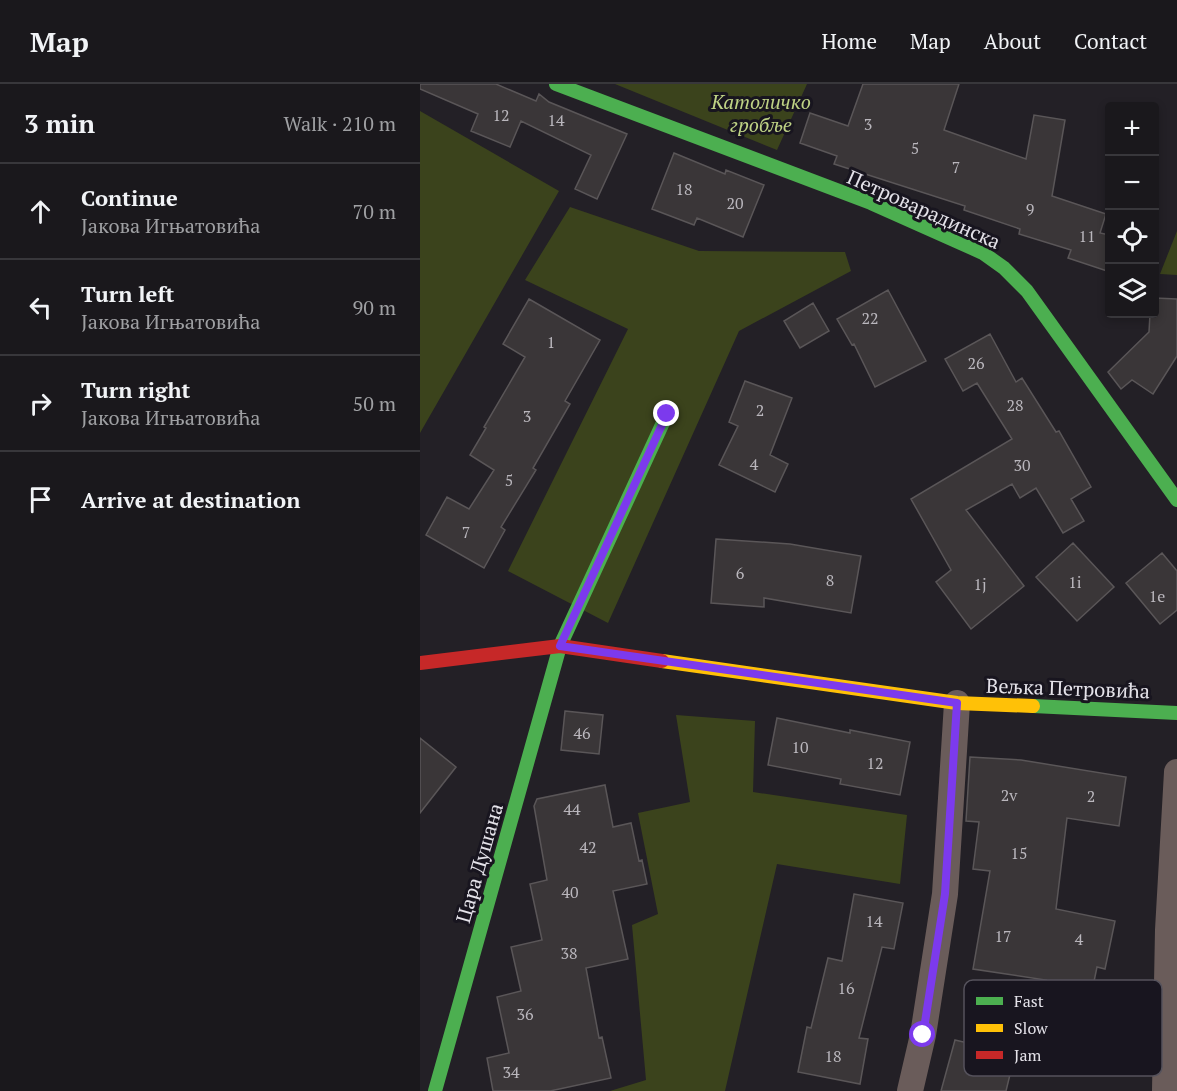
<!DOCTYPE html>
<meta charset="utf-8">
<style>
body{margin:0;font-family:"PT Serif",serif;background:#272529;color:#f1f3f6}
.controls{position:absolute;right:18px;top:18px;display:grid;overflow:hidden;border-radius:6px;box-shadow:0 3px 9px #0003}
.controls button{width:54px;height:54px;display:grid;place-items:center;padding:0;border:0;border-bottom:2px solid #38373b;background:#1a181c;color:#f1f3f6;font:30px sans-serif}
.stop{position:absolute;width:18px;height:18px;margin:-14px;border:4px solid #7c3aed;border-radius:50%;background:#fff}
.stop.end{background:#7c3aed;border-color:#fff;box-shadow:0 2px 6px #0008}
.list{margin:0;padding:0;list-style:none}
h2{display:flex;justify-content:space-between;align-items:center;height:78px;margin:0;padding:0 24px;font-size:26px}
h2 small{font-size:20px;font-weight:400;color:#9fa0a3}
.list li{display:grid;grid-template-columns:39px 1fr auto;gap:18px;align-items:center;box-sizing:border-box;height:96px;padding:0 24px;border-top:2px solid #38373b}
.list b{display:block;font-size:22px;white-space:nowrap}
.list p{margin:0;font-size:20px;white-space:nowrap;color:#9fa0a3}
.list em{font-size:20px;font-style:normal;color:#9fa0a3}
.icon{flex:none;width:33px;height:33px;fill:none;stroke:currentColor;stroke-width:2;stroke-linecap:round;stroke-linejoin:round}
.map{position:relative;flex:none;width:757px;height:1007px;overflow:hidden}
header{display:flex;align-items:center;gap:36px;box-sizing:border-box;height:84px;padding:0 30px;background:#1a181c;border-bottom:2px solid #38373b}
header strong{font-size:28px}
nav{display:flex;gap:33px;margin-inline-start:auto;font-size:21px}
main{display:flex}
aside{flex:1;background:#1a181c}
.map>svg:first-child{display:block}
.green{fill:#3b431c}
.building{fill:#3a3638;stroke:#5a5658;stroke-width:1.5}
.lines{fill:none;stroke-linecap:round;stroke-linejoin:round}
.street{stroke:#6a5c5a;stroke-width:26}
.fast{stroke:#4caf50;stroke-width:14}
.slow{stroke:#ffc107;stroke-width:14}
.jam{stroke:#c62828;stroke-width:14}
.route{stroke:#7c3aed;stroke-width:8}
.labels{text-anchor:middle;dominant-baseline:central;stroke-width:6;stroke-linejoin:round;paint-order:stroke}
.number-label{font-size:16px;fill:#bab7bd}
.park-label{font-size:20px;font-style:italic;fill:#bfd385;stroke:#18151f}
.street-label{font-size:20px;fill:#e4e2e9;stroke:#18151f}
.key{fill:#18151f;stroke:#55525c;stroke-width:1.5}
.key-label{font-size:16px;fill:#e4e2e9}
</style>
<header>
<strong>Map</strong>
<nav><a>Home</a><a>Map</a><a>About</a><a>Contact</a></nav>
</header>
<main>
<aside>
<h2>3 min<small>Walk · 210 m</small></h2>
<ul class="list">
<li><svg class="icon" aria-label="ahead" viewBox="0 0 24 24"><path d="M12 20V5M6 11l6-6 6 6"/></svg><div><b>Continue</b><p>Јакова Игњатовића</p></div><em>70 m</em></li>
<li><svg class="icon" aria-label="left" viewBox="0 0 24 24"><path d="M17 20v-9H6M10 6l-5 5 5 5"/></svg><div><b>Turn left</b><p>Јакова Игњатовића</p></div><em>90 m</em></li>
<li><svg class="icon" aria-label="right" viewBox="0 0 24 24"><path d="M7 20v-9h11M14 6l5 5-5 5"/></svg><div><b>Turn right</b><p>Јакова Игњатовића</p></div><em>50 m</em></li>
<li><svg class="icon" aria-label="arrive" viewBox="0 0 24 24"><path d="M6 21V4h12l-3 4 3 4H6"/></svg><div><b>Arrive at destination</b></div></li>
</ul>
</aside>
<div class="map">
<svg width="757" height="1007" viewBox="0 0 757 1007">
<rect width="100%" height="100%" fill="#232026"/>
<!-- green -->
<path class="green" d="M 195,0 L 387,0 L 357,66 Z
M 0,27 L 139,107 L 0,349 Z
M 150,123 L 279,167 L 425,168 L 431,187 L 319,247 L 188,539 L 88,487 L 208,245 L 105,196 Z
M 757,147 L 757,191 L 740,190 Z
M 256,631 L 335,637 L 333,708 L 487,731 L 480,800 L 357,780 L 305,1007 L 190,1007 L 226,996 L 212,841 L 238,830 L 218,729 L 270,718 Z"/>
<!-- building -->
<path class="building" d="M 0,0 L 76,0 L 116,17 L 119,10 L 129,18 L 207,50 L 177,115 L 155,105 L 171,71 L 101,37 L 90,63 L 51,47 L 58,30 L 0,5 Z
M 443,0 L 539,0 L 524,46 L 606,75 L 614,31 L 645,36 L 632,112 L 686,130 L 680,149 L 690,151 L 690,188 L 648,174 L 651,166 L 599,150 L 600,145 L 544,126 L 545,122 L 414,80 L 417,72 L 380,59 L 390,29 L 428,42 Z
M 254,69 L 305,90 L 306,86 L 344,101 L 323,153 L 277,134 L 274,141 L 232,125 Z
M 468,206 L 506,277 L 455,303 L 434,260 L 432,261 L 417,235 Z
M 735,214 L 757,215 L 757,272 L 733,310 L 712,296 L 701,305 L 688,288 L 729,248 L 730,230 L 735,230 Z
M 109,215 L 180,256 L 145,317 L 150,320 L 113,384 L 116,386 L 81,443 L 85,446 L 64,484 L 6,451 L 27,413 L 49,425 L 74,386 L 50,371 L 66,344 L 64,343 L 105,273 L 83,260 Z
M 393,219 L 409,247 L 380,264 L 364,237 Z
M 570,250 L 596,298 L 602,294 L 636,348 L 639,347 L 671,403 L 651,415 L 664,437 L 643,449 L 616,404 L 600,414 L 592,400 L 546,426 L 604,502 L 551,545 L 516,498 L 531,486 L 491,415 L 592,355 L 557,299 L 543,307 L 525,275 Z
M 325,297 L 372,314 L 350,371 L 368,380 L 355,408 L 299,381 L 318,342 L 309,338 Z
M 296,455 L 370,460 L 441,472 L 431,529 L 344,514 L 344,523 L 291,519 Z
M 653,459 L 694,503 L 657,537 L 616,493 Z
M 742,469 L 757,487 L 757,526 L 740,540 L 706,499 Z
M 145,627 L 183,631 L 179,670 L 141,666 Z
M 357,634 L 430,649 L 430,646 L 490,658 L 480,711 L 420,700 L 421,695 L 348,681 Z
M 0,654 L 36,683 L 0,729 Z
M 550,673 L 601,676 L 706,693 L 699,742 L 647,734 L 636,825 L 695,837 L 685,885 L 677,883 L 660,965 L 614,955 L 626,896 L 553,885 L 570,787 L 553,785 L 559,738 L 546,737 Z
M 185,701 L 193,743 L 211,739 L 219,777 L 222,776 L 227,800 L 193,807 L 208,875 L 166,884 L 179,954 L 182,953 L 191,994 L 130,1007 L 73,1007 L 67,974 L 89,969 L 77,913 L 101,907 L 91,863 L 122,856 L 110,800 L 127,796 L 114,722 L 117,715 Z
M 434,810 L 483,819 L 474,865 L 462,863 L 439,954 L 448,955 L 440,1000 L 378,988 L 387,943 L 391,944 L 408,874 L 422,877 Z
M 535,956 L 595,970 L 586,1007 L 521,1007 Z"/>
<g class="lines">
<!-- street -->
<path class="street" d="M 490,1007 L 503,951 L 525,810 L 537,619
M 745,1007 L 748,846 L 757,688"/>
<!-- fast -->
<path class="fast" d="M 136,0 L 451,119 L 563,169 L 584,184 L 607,207 L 757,416
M 613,622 L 757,629
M 15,1007 L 140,562 L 247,330"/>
<!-- slow -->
<path class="slow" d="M 242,577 L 537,619 L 613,622"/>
<!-- jam -->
<path class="jam" d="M 0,579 L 140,562 L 242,577"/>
</g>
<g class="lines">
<!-- route -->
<path class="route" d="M 247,330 L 140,562 L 537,619 L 525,810 L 503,951"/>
</g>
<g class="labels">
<!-- number labels -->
<g class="number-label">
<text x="81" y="31">12</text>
<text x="136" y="36">14</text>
<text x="448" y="40">3</text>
<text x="495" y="64">5</text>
<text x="536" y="83">7</text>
<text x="264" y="105">18</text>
<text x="315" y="119">20</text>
<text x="610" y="125">9</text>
<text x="667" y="152">11</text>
<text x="450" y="234">22</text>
<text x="131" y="258">1</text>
<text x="556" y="279">26</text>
<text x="595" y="321">28</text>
<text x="340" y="326">2</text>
<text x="107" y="332">3</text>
<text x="334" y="380">4</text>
<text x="602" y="381">30</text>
<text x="89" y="396">5</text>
<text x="46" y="448">7</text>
<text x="320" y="489">6</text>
<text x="410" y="496">8</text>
<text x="655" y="498">1i</text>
<text x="560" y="500">1j</text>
<text x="737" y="512">1e</text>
<text x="162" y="649">46</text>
<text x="380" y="663">10</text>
<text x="455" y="679">12</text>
<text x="589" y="711">2v</text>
<text x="671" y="712">2</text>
<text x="152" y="725">44</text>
<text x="168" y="763">42</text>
<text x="599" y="769">15</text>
<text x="150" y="808">40</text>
<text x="454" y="837">14</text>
<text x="583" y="852">17</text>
<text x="659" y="855">4</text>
<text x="149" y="869">38</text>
<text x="426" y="904">16</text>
<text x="105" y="930">36</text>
<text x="413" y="972">18</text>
<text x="91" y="988">34</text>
</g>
<!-- park labels -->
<g class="park-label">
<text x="341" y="17">Католичко<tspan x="341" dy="23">гробље</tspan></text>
</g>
<!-- street labels -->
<g class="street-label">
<text transform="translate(504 125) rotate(24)">Петроварадинска</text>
<text transform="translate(648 604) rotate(2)">Вељка Петровића</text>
<text transform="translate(59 779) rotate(-74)">Цара Душана</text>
</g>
</g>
<!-- legend -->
<rect x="544" y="896" width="198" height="96" rx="9" class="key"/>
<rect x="556" y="913" width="27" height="8" fill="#4caf50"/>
<rect x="556" y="940" width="27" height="8" fill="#ffc107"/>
<rect x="556" y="967" width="27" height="8" fill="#c62828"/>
<g class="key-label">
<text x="594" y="923">Fast</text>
<text x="594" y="950">Slow</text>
<text x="594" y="977">Jam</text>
</g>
</svg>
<div class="controls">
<button>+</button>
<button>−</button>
<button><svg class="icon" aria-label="locate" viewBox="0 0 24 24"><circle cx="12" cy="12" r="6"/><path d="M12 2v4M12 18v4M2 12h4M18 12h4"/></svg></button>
<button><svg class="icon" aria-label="layers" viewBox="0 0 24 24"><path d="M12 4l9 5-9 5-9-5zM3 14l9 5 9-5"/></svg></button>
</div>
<div class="stop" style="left:503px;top:951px"></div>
<div class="stop end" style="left:247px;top:330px"></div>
</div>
</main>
